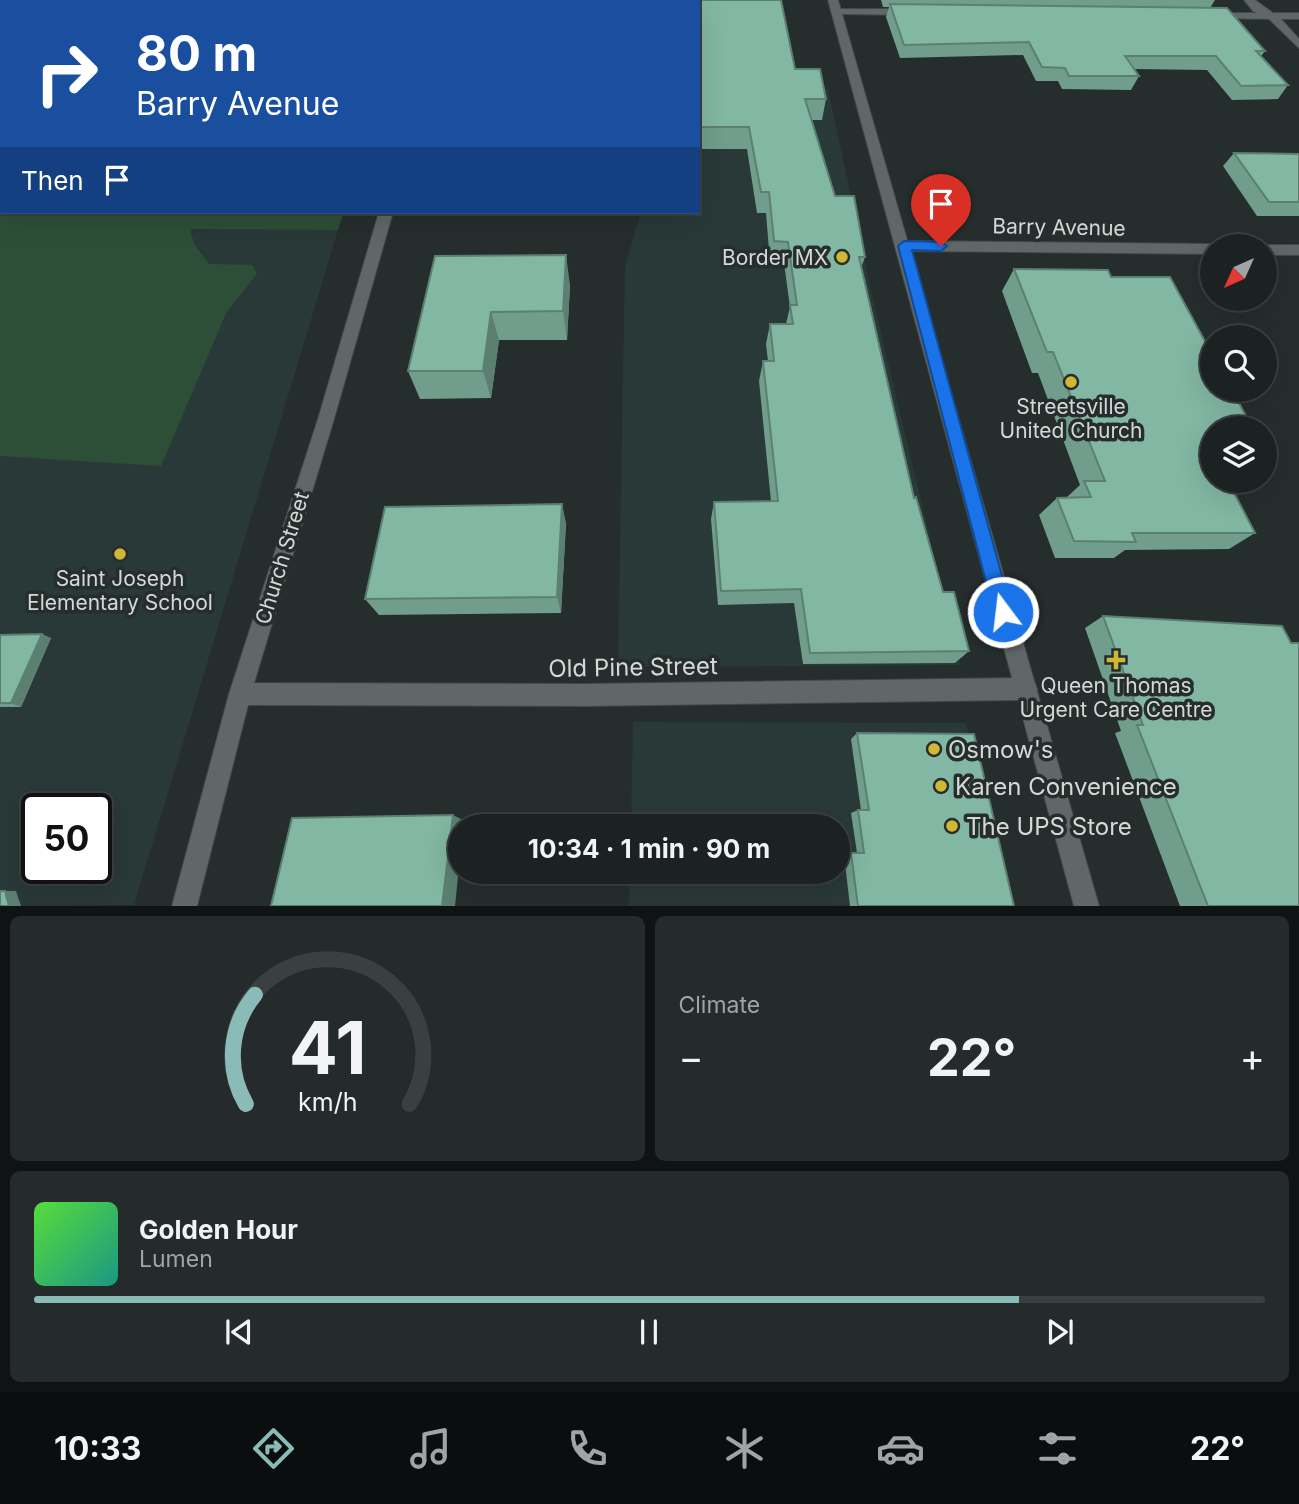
<!DOCTYPE html>
<meta charset="utf-8">
<style>
body{margin:0;font-family:Inter,sans-serif;background:#252a2a;color:#f1f3f6;height:100vh;display:flex;flex-direction:column;font-size:26px;white-space:nowrap}
*{box-sizing:border-box;margin:0}
p{font-size:23px;color:#a0a4a5}
.icon{flex:none;width:38px;height:38px;fill:none;stroke:currentColor;stroke-width:2;stroke-linecap:round;stroke-linejoin:round}
.map{position:relative;height:906px;overflow:hidden}
.drawer{display:flex;flex-direction:column;gap:10px;padding:10px;background:#0f1313;flex:1}
.drawer>*{flex:none}
.banner{position:absolute;left:0px;top:0px;width:700px;height:214px;box-shadow:0 7px 28px #0002,0 0 0 2px #3a3f40;background:#1a4fa0;color:#fff;overflow:hidden}
.needle{width:46px;rotate:225deg}
.tools{position:absolute;left:1200px;top:234px;display:grid;gap:14px}
.tools a{display:grid;place-items:center;width:77px;height:77px;border-radius:50%;background:#1c2222;box-shadow:0 7px 28px #0002,0 0 0 2px #3a3f40;font-size:35px}
.speed{position:absolute;left:21px;top:793px;display:flex;gap:14px;font-size:35px;font-weight:700;text-align:center}
.speed>*{display:grid;place-content:center;width:91px;height:91px;border-radius:50%;background:#1c2222;box-shadow:0 7px 28px #0002,0 0 0 2px #3a3f40;line-height:1}
.speed .limit{border:4px solid #111;border-radius:10px;background:#fff;color:#111}
.pin{position:absolute;display:grid;place-items:center;width:60px;height:60px;color:#fff;margin:-72px -30px;border-radius:50% 50% 50% 0;rotate:-45deg;box-shadow:0 0 7px #0007}
.pin .icon{rotate:45deg}
.me{position:absolute;width:77px;margin:-38px;rotate:345deg;stroke-linejoin:round;filter:drop-shadow(0 0 5px #0008)}
.turn{display:flex;align-items:center;gap:24px;height:147px;padding:0 21px;font-size:32px}
.turn .icon{width:91px;height:91px;stroke-width:2.5}
.turn b{display:block;font-size:49px;line-height:60px}
.then{display:flex;align-items:center;height:66px;padding:0 21px;background:#0003;gap:14px;font-size:26px}
.big{font-size:52px;font-weight:700;line-height:1.1}
.drawer .card{flex:1;display:flex;flex-direction:column;justify-content:center;gap:10px;min-width:0;padding:0 24px;border-radius:10px;background:#252a2a}
.drawer .dial{align-items:center;gap:0}
.dial svg{height:182px;overflow:visible;fill:none;stroke:#3a3f40;stroke-width:7;stroke-linecap:round;text-anchor:middle}
.dial text{fill:#f1f3f6;stroke:none}
.song{display:flex;align-items:center;gap:21px}
.cover{width:84px;height:84px;border-radius:10px;background:linear-gradient(135deg,hsl(110 70% 55%),hsl(170 70% 35%))}
.played{height:7px;border-radius:4px;background:linear-gradient(90deg,#8bbbb9 80%,#3a3f40 80%)}
.keys{display:flex;justify-content:space-around;direction:ltr}
.heat{display:flex;justify-content:space-between;align-items:center;font-size:38px;direction:ltr}
.drawer .tiles{flex:1;display:grid;gap:10px;grid-template-columns:1fr 1fr}
.card:last-child{grid-column:span 2}
.trip{position:absolute;left:448px;top:814px;width:402px;height:70px;border-radius:35px;background:#1c2222;box-shadow:0 7px 28px #0002,0 0 0 2px #3a3f40;font-weight:700;line-height:70px;text-align:center}
.tab-bar{display:flex;height:112px;justify-content:space-around;align-items:center;background:#0b0e0e;color:#a0a4a5}
.tab-bar .icon{width:49px;height:49px}
.tab-bar .selected{color:#8bbbb9}
.tab-bar b{font-size:32px;color:#f1f3f6}
.map>svg:first-child{display:block}
.built{fill:#293937;fill-rule:evenodd}
.green{fill:#2e4f37}
.lines{fill:none;stroke-linecap:round;stroke-linejoin:round}
.service-casing{stroke:#414948;stroke-width:2}
.minor-casing{stroke:#414948;stroke-width:2}
.secondary-casing{stroke:#414948;stroke-width:2}
.service{fill:#5f6867;fill-rule:evenodd}
.minor{fill:#5f6867;fill-rule:evenodd}
.secondary{fill:#5f6867;fill-rule:evenodd}
.wall{fill:#709d8c}
.shaded-wall{fill:#5b8072}
.building{fill:#82b7a3;stroke:#5b8072;stroke-width:2}
.route{fill:#1a73e8;stroke:#114b97;stroke-width:2}
.poi-dot{fill:#d2b735;stroke:#262e2d;stroke-width:2.5}
.labels{text-anchor:middle;dominant-baseline:central;stroke-width:7;stroke-linejoin:round;paint-order:stroke}
.street-label{font-size:21px;fill:#d4d9d8;stroke:#262e2d}
.poi-label{font-size:21px;fill:#d4d9d8;stroke:#262e2d}
.near-street-label{font-size:24px;fill:#d4d9d8;stroke:#262e2d}
.near-poi-label{font-size:24px;fill:#d4d9d8;stroke:#262e2d;text-anchor:start}
</style>
<div class="map">
<svg width="1299" height="906" viewBox="0 0 1299 906">
<rect width="100%" height="100%" fill="#262e2d"/>
<g class="built">
<polygon points="828,89 873,299 960,665 618,667 625,266 641,212 698,212 698,90"/>
<path d="M90,227L338,230L134,905L0,906V300ZM37,808H96V868H37Z"/>
<polygon points="633,722 966,723 1007,905 629,906 630,872 838,872 838,826 631,826"/>
</g>
<polygon class="green" points="0,0 154,0 2,2 2,212 344,212 338,230 190,229 194,244 209,264 252,265 257,274 226,313 161,466 0,456"/>
<g class="lines">
<g class="service-casing">
<g id="service">
<polygon points="398,0 408,0 397,2"/>
<polygon points="1244,0 1255,0 1277,16 1272,19 1253,11"/>
</g>
</g>
<g class="minor-casing">
<g id="minor">
<polygon points="453,0 463,0 452,2"/>
<polygon points="833,9 910,9 915,12 910,15 837,14 832,11"/>
<polygon points="1207,13 1299,13 1299,19 1281,19 1299,39 1299,48 1269,19 1211,18 1207,17"/>
<polygon points="379,212 393,212 334,419 254,683 586,684 1026,678 1034,681 1037,689 1034,697 1026,700 586,706 248,705 197,906 172,906 229,694 318,419"/>
<polygon points="904,241 1213,244 1219,247 1213,247 1213,254 904,251 897,246"/>
<polygon points="1265,245 1299,245 1299,255 1265,255 1265,247 1260,247"/>
</g>
</g>
<g class="secondary-casing">
<polygon id="secondary" points="828,0 838,0 1099,906 1074,906"/>
</g>
<use href="#service" class="service"/>
<use href="#minor" class="minor"/>
<use href="#secondary" class="secondary"/>
</g>
<g class="wall">
<polygon points="781,0 795,69 826,99 822,120 812,120 835,196 865,257 861,268 914,498 943,592 969,651 955,663 803,664 794,603 718,605 711,519 714,502 771,501 759,381 763,361 768,361 766,344 770,324 786,324 790,307 784,263 770,262 766,213 757,213 747,149 698,149 698,2"/>
<polygon points="881,0 1215,0 1210,8 1265,51 1261,56 1288,85 1278,99 1232,100 1207,70 1134,69 1139,76 1131,90 1062,89 1058,81 1036,81 1023,55 900,58 886,17 889,7 883,7"/>
<polygon points="1234,153 1299,154 1299,216 1257,216 1223,166"/>
<polygon points="435,256 570,285 567,340 499,340 491,398 420,399 408,371"/>
<polygon points="1014,269 1111,277 1213,429 1213,481 1255,533 1229,549 1125,550 1114,558 1055,558 1039,515 1057,498 1067,497 1080,485 1038,373 1032,373 1002,291"/>
<polygon points="566,523 561,613 379,615 365,599"/>
<polygon points="1103,616 1291,643 1299,906 1180,906 1115,733 1121,731 1085,628"/>
<polygon points="0,635 51,638 21,707 0,707"/>
<polygon points="857,733 1014,906 850,906 844,855 851,853 857,853 851,813 858,810 861,810 851,739"/>
</g>
<g class="shaded-wall">
<polygon points="566,255 570,285 567,340 563,311"/>
<polygon points="491,312 499,340 491,398 483,371"/>
<polygon points="562,504 566,523 561,613 557,597"/>
<polygon points="42,634 51,638 21,707 11,703"/>
<polygon points="453,815 465,821 464,826 460,826 460,858 455,906 442,906"/>
<polygon points="5,891 16,891 21,906 9,906"/>
</g>
<g class="building">
<polygon points="139,0 332,1 355,0 355,2 139,2"/>
<polygon points="609,0 781,0 795,69 820,69 826,99 805,99 835,196 854,196 865,257 859,257 914,498 916,497 943,592 954,592 969,651 810,653 801,589 721,591 714,502 778,501 763,361 774,361 770,324 793,324 790,305 797,305 788,242 774,241 769,192 761,192 749,127 698,127 698,96 699,96 698,2 609,2"/>
<polygon points="890,4 1227,8 1265,51 1256,51 1288,85 1241,86 1216,56 1125,56 1139,76 1069,76 1065,68 1042,67 1029,42 904,45"/>
<polygon points="1234,153 1299,154 1299,202 1269,202"/>
<polygon points="566,255 563,311 491,312 483,371 408,371 435,256"/>
<polygon points="1014,269 1108,270 1111,277 1170,277 1213,356 1213,390 1232,390 1253,429 1213,429 1213,438 1204,438 1213,454 1213,481 1228,481 1255,533 1132,533 1136,542 1074,541 1057,498 1091,497 1084,481 1105,481 1053,352 1047,352"/>
<polygon points="562,504 557,597 365,599 385,507"/>
<polygon points="1103,616 1282,626 1291,643 1299,643 1299,906 1208,906 1137,725 1143,725"/>
<polygon points="42,634 11,703 0,703 0,635"/>
<polygon points="857,733 974,734 1014,906 858,906 851,853 864,853 858,810 869,810"/>
<polygon points="453,815 442,906 271,906 292,818"/>
<polygon points="0,891 5,891 9,906 0,906"/>
</g>
<polygon class="route" points="904,241 941,242 947,246 941,251 912,250 1012,612 1010,619 1003,621 997,619 994,612 898,246"/>
<g class="poi-dot">
<circle cx="842" cy="257" r="7"/>
<circle cx="1071" cy="382" r="7"/>
<circle cx="120" cy="554" r="7"/>
<path d="M1112.5 649.5h7v7h7v7h-7v7h-7v-7h-7v-7h7z"/>
<circle cx="934" cy="749" r="7"/>
<circle cx="941" cy="786" r="7"/>
<circle cx="952" cy="826" r="7"/>
</g>
<g class="labels">
<g class="street-label">
<text transform="translate(1059 227) rotate(1)">Barry Avenue</text>
<text transform="translate(282 558) rotate(-73)">Church Street</text>
</g>
<g class="poi-label">
<text x="828" y="257" text-anchor="end">Border MX</text>
<text x="1071" y="406">Streetsville<tspan x="1071" dy="24">United Church</tspan></text>
<text x="120" y="578">Saint Joseph<tspan x="120" dy="24">Elementary School</tspan></text>
<text x="1116" y="685">Queen Thomas<tspan x="1116" dy="24">Urgent Care Centre</tspan></text>
</g>
<g class="near-street-label">
<text transform="translate(633 667) rotate(-1)">Old Pine Street</text>
</g>
<g class="near-poi-label">
<text x="948" y="749">Osmow's</text>
<text x="955" y="786">Karen Convenience</text>
<text x="966" y="826">The UPS Store</text>
</g>
</g>
</svg>
<div class="tools">
<a><svg class="needle" viewBox="-14 -14 28 28"><path d="M0-13l5 13h-10z" fill="#e53935"/><path d="M0 13l5-13h-10z" fill="#a0a4a5"/></svg></a>
<a><svg class="icon" aria-label="search" viewBox="0 0 24 24"><circle cx="10" cy="10" r="6"/><path d="M15 15l6 6"/></svg></a>
<a><svg class="icon" aria-label="layers" viewBox="0 0 24 24"><path d="M12 4l9 5-9 5-9-5zM3 14l9 5 9-5"/></svg></a>
</div>
<div class="speed"><div class="limit">50</div></div>
<div class="pin" style="left:941px;top:246px;background:#d93025"><svg class="icon" aria-label="arrive" viewBox="0 0 24 24"><path d="M6 21V4h12l-3 4 3 4H6"/></svg></div>
<svg class="me" style="left:1003px;top:612px" viewBox="-20 -20 40 40"><circle r="17" fill="#1a73e8" stroke="#fff" stroke-width="3"/><path d="M0-11L8 9 0 5-8 9z" fill="#fff"/></svg>
<div class="trip">10:34 · 1 min · 90 m</div>
<div class="banner">
<div class="turn"><svg class="icon" aria-label="right" viewBox="0 0 24 24"><path d="M7 20v-9h11M14 6l5 5-5 5"/></svg><div><b>80 m</b>Barry Avenue</div></div>
<div class="then">Then<svg class="icon" aria-label="arrive" viewBox="0 0 24 24"><path d="M6 21V4h12l-3 4 3 4H6"/></svg></div>
</div>
</div>
<section class="drawer">
<div class="tiles">
<div class="card dial"><svg viewBox="0 0 100 80">
<path d="M14 69A42 42 0 1 1 86 69"/>
<path d="M14 69A42 42 0 0 1 18 21" stroke="#8bbbb9"/>
<text x="50" y="56" font-size="32" font-weight="700">41</text>
<text x="50" y="72" font-size="11">km/h</text>
</svg></div>
<div class="card"><p>Climate</p>
<div class="heat"><a>−</a><b class="big">22°</b><a>+</a></div>
</div>
<div class="card">
<div class="song"><i class="cover"></i><div><b>Golden Hour</b><p>Lumen</p></div></div>
<div class="played"></div>
<div class="keys"><svg class="icon" aria-label="previous" viewBox="0 0 24 24"><path d="M18 5L8 12l10 7zM5 5v14"/></svg><svg class="icon" aria-label="pause" viewBox="0 0 24 24"><path d="M8 5v14M16 5v14"/></svg><svg class="icon" aria-label="next" viewBox="0 0 24 24"><path d="M6 5l10 7-10 7zM19 5v14"/></svg></div>
</div>
</div>
</section>
<nav class="tab-bar">
<b>10:33</b>
<svg class="icon selected" aria-label="directions" viewBox="0 0 24 24"><path d="M12 3l9 9-9 9-9-9zM9 14v-3h6M13 9l2 2-2 2"/></svg>
<svg class="icon" aria-label="music" viewBox="0 0 24 24"><path d="M9 18V5l10-2v13"/><circle cx="6" cy="18" r="3"/><circle cx="16" cy="16" r="3"/></svg>
<svg class="icon" aria-label="phone" viewBox="0 0 24 24"><path d="M5 4h4l2 5-3 2q2 4 5 5l2-3 5 2v4C11 20 4 13 5 4z"/></svg>
<svg class="icon" aria-label="climate" viewBox="0 0 24 24"><path d="M12 3v18M4 7l16 10M4 17L20 7"/></svg>
<svg class="icon" aria-label="car" viewBox="0 0 24 24"><path d="M5 17H2v-5l4-1 3-4h7l3 4 3 1v5h-3M9 17h6M6 11h13"/><circle cx="7" cy="17" r="2"/><circle cx="17" cy="17" r="2"/></svg>
<svg class="icon" aria-label="filters" viewBox="0 0 24 24"><path d="M4 7h16M4 17h16"/><circle cx="9" cy="7" r="2"/><circle cx="15" cy="17" r="2"/></svg>
<b>22°</b>
</nav>
